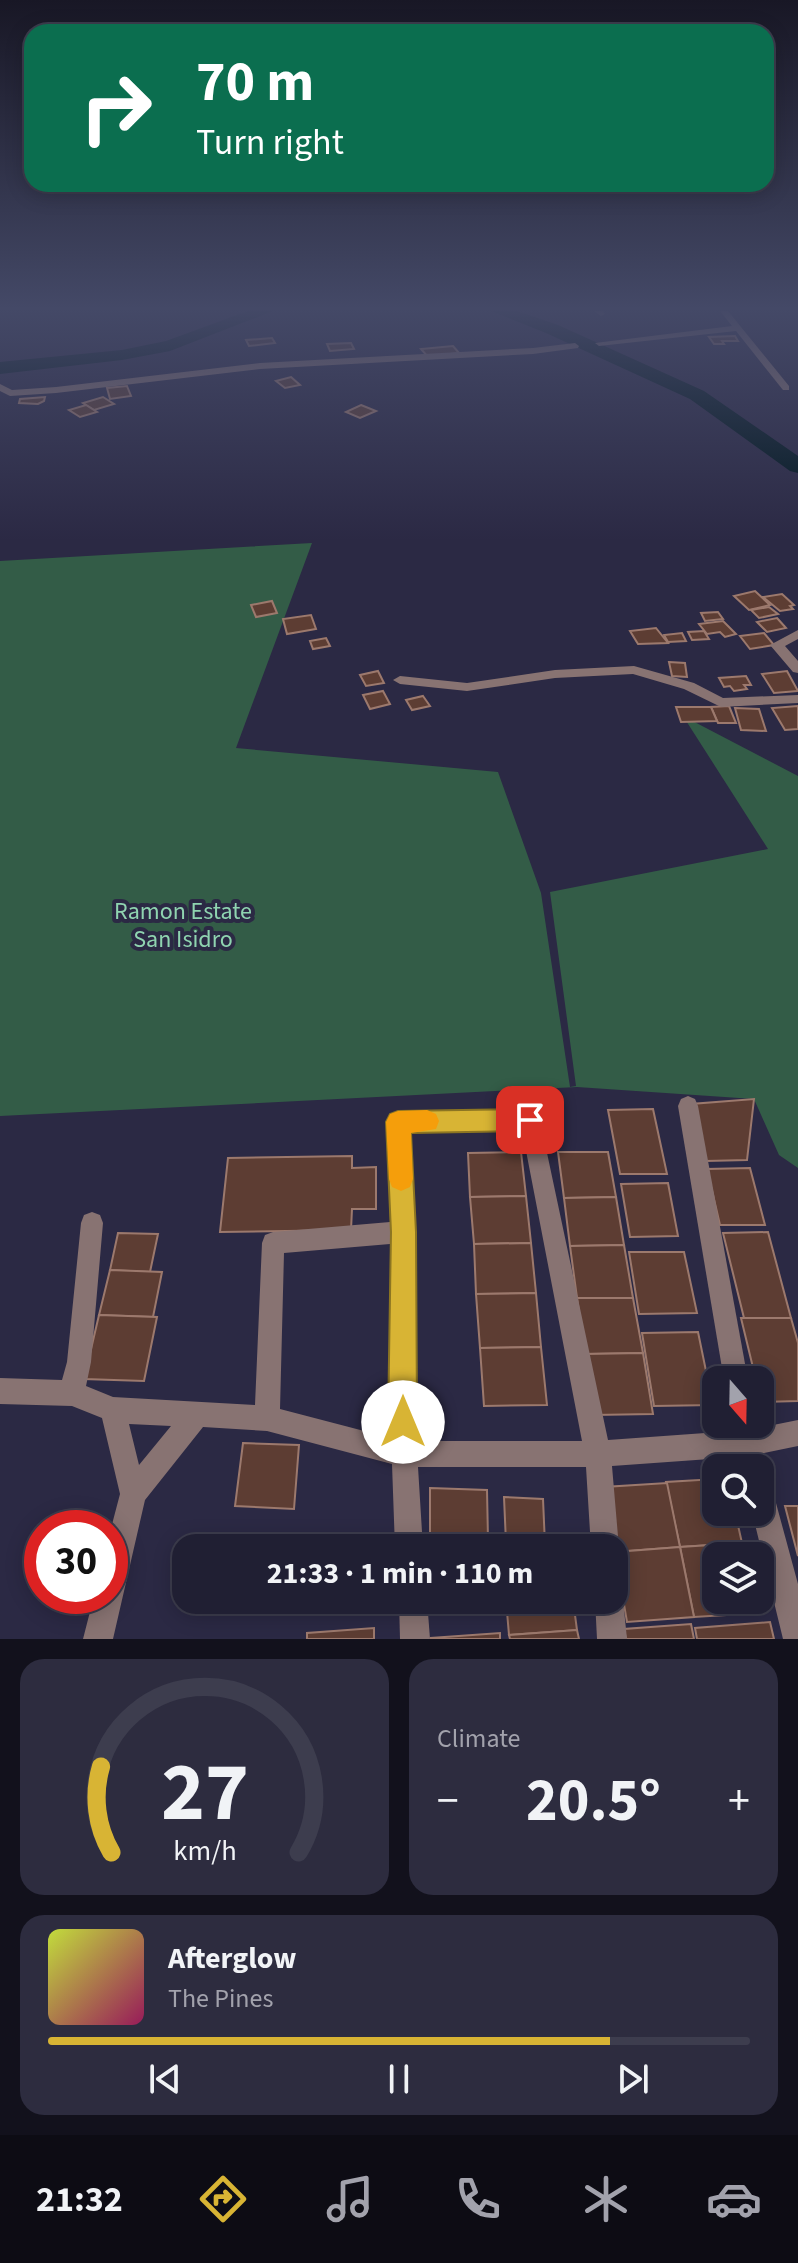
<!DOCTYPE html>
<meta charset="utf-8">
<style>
body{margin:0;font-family:"Source Sans 3",sans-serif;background:#2d2c3f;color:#f1f3f6;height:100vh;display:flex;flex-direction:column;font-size:30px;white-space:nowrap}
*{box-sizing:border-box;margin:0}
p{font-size:26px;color:#a2a2ac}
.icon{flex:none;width:44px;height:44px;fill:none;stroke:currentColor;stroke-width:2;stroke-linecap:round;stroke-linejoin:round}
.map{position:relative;height:1639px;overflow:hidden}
.details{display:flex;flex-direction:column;gap:20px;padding:20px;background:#12111c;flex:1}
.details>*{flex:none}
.guide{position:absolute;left:24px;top:24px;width:750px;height:168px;border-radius:24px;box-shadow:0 4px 20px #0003,0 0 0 2px #3d3d4e;background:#0b6e4f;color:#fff;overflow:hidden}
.needle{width:52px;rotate:160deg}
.controls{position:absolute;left:702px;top:1366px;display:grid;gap:16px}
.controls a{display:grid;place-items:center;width:72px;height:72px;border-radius:16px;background:#201f33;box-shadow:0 4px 20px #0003,0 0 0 2px #3d3d4e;font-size:40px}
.speed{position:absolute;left:24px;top:1510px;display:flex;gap:16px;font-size:40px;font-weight:700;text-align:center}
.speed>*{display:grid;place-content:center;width:104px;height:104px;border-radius:50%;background:#201f33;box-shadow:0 4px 20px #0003,0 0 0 2px #3d3d4e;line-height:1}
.speed .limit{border:12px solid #d22;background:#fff;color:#111}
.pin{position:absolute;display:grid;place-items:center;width:68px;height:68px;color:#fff;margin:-34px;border-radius:16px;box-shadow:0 4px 12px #0006}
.me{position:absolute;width:88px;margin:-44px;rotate:0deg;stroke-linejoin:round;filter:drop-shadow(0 0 6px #0008)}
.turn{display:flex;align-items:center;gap:28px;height:168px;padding:0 40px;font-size:36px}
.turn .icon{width:104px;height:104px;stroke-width:2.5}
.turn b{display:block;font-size:56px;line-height:68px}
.big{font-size:60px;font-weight:700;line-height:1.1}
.details .widget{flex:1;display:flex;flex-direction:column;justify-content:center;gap:12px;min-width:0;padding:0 28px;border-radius:24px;background:#2d2c3f}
.details .dial{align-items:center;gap:0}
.dial svg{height:208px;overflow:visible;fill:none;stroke:#3d3d4e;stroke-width:7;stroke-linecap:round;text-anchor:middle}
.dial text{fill:#f1f3f6;stroke:none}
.song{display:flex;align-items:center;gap:24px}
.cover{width:96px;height:96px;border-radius:12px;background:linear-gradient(135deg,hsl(70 70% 55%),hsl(330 70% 35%))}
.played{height:8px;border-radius:4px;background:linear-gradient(90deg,#d8b434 80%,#3d3d4e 80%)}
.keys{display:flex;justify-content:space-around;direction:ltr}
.heat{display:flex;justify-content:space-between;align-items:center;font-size:44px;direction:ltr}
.details .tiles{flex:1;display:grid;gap:20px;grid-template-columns:1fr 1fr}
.widget:last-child{grid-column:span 2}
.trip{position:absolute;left:172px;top:1534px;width:456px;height:80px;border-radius:24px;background:#201f33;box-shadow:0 4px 20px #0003,0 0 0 2px #3d3d4e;font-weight:700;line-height:80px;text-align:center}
.dock{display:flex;height:128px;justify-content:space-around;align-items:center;background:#0d0c14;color:#a2a2ac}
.dock .icon{width:56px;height:56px}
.dock .selected{color:#d8b434}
.dock b{font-size:36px;color:#f1f3f6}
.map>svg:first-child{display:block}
.forest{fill:#335c47}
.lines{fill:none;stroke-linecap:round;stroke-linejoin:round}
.river{fill:#01171f;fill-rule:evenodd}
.building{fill:#5d3d33;stroke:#9c796d;stroke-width:2}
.minor{fill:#887372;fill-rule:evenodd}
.route{fill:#d8b434;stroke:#8c7522;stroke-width:2}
.slow{fill:#f59e0b}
.labels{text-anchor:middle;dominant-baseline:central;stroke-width:8;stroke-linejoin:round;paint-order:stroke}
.park-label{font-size:24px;fill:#8fd4b0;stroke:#2b2944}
</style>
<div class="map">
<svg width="798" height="1639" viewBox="0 0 798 1639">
<rect width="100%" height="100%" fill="#2b2944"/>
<polygon class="forest" points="312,543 236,748 498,772 541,893 570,1087 576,1086 550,892 768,849 683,716 798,776 798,1168 779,1155 754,1099 577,1087 0,1116 0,561"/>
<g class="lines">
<g class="river">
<polygon points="248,311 273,311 170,351 122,360 0,374 0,362 122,350 166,341"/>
<polygon points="491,311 517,311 558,325 704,391 798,456 798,473 790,471 690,399 546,333"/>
</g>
</g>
<g class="building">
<polygon points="735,336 738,341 722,341 724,344 714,344 709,337"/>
<polygon points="272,338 275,343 249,346 246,340"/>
<polygon points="351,343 354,349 330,351 327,344"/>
<polygon points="453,346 459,353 428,357 421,349"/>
<polygon points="291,377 300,385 285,388 276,381"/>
<polygon points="127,386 131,396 110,399 107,388"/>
<polygon points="45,397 44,401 38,404 19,403 20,399"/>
<polygon points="103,397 114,404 94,410 83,403"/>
<polygon points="86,405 97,412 80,417 69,410"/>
<polygon points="361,405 376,411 360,418 346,412"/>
<polygon points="755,591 770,605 749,610 734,596"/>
<polygon points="782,594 794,605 790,606 793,609 780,611 763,597"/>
<polygon points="272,601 277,613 256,617 251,605"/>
<polygon points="769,607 778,614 759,618 751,610"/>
<polygon points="718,612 723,619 705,621 701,613"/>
<polygon points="311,615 316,629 287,634 283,619"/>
<polygon points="777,618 786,628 767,632 757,622"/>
<polygon points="723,621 736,634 725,637 720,632 707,634 699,624"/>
<polygon points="656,628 668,643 638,644 630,631"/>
<polygon points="704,631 709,639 692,640 688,632"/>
<polygon points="682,633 686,641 668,642 664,635"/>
<polygon points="764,633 774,645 750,649 740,636"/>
<polygon points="326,638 330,646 313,649 310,641"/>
<polygon points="669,662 685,663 687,677 672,676"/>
<polygon points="378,671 384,683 366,686 360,675"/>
<polygon points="787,671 798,691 774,693 762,674"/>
<polygon points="746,676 751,685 744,685 747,689 734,691 730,686 724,687 719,678"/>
<polygon points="383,691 390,704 370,709 363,695"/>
<polygon points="423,696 430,706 412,710 406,700"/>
<polygon points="729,706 736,723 718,723 711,707"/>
<polygon points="798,706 798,729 785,730 772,708"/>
<polygon points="676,707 711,707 717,721 681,722"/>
<polygon points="735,708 759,709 766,731 741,730"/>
<polygon points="754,1099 747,1160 706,1161 691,1104"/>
<polygon points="653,1109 667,1174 620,1174 608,1110"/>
<polygon points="521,1152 526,1196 470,1197 468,1153"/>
<polygon points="558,1152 608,1152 616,1197 564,1198"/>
<polygon points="352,1156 352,1168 376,1167 376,1209 352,1209 351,1230 220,1232 228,1158"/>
<polygon points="750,1168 765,1225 720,1225 707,1169"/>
<polygon points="668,1183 678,1236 630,1237 621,1184"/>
<polygon points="526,1196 531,1243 474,1244 470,1197"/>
<polygon points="616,1197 624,1245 570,1246 564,1198"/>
<polygon points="768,1232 791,1318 744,1318 723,1233"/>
<polygon points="118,1233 158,1234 150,1272 110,1270"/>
<polygon points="531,1243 536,1293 476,1294 474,1244"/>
<polygon points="624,1245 633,1298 577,1298 570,1246"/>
<polygon points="629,1252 684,1252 697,1313 639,1314"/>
<polygon points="110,1270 162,1272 153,1317 99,1315"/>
<polygon points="536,1293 541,1347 480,1348 476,1294"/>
<polygon points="577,1298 633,1298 643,1353 585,1354"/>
<polygon points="99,1315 157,1317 144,1381 84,1379"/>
<polygon points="741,1318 791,1318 798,1343 798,1401 761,1402 760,1380 756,1380"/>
<polygon points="698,1332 713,1405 654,1406 642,1333"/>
<polygon points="541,1347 547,1405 484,1406 480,1348"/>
<polygon points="643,1353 653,1414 593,1415 585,1354"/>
<polygon points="243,1443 299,1445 294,1509 235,1506"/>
<polygon points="716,1479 716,1512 735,1512 742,1543 680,1547 666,1482"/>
<polygon points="667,1483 680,1547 615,1552 604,1487"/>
<polygon points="430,1488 487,1490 488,1540 430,1538"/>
<polygon points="504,1497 543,1499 545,1545 506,1543"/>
<polygon points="785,1506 798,1506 798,1556"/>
<polygon points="234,1539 280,1541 280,1548 233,1548"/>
<polygon points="742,1543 746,1556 716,1556 716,1600 756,1600 759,1613 694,1617 680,1547"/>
<polygon points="680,1547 694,1617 627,1622 615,1552"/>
<polygon points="506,1600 573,1600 577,1630 509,1635"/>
<polygon points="770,1622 774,1639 697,1639 695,1628"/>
<polygon points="691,1624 694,1639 626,1639 624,1629"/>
<polygon points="374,1628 374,1639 307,1639 307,1633"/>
<polygon points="577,1630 579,1639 510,1639 509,1635"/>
<polygon points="500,1633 500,1639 431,1639 431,1638"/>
</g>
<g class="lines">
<g class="minor">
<polygon points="594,311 603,311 605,314 601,316"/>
<polygon points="720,311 728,311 789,386 789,390 783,390 736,331 599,346 595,343 732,326"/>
<polygon points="575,343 579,346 578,348 533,354 260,369 56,393 10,396 0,391 0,384 12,390 56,387 260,363 533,348"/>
<polygon points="798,630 798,639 785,646 798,661 798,673 793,672 770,645"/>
<polygon points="634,666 694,683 723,698 798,695 798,703 721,707 684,689 633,674 555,678 467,691 400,684 393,680 400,676 467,683 555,670"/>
<polygon points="688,1096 695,1099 698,1106 748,1380 724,1380 678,1106 681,1099"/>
<path d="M530,1110L537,1113L540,1120L608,1440L733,1431L731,1424H757L758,1428L798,1420V1446L764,1453L767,1468L760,1479L769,1483L773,1492L798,1584V1639H783L752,1512H760V1468H741L738,1457L612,1466L619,1548L614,1558V1548H591L586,1467H418L423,1548H395L392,1464L267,1431L203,1427L145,1500L113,1639H83L94,1596H110V1532L120,1494L102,1418L72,1406L0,1404V1378L62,1380L67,1362L81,1223L84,1215L92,1212L100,1215L103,1223L91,1362L86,1386L113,1397L255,1405L262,1243L265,1235L273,1232L390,1222L388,1122L391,1115L398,1112ZM522,1130L582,1441H417L413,1238L415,1232L412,1225L409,1132ZM390,1244L391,1438L280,1409L284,1253ZM129,1424L171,1426L139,1465Z"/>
<polygon points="614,1588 619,1590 623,1600 627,1639 597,1639 595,1600 614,1600"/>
<polygon points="399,1600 427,1600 430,1639 400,1639"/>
</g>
</g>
<linearGradient id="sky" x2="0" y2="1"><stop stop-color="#181725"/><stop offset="0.57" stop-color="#444967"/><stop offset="1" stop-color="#444967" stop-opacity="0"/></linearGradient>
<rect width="798" height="541" fill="url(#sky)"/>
<polygon class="route" points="530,1109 538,1113 541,1120 538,1128 530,1131 411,1133 416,1232 417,1422 413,1433 403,1437 392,1433 388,1422 391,1232 386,1122 390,1114 398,1111"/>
<polygon class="slow" points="427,1110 436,1114 439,1121 436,1129 411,1133 413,1179 410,1187 401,1191 392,1187 389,1179 386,1122 390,1114 398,1111"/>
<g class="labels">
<g class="park-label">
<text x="183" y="911">Ramon Estate<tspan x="183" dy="28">San Isidro</tspan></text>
</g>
</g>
</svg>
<div class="controls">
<a><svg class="needle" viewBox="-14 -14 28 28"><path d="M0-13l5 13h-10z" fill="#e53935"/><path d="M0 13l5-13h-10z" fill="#a2a2ac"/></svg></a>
<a><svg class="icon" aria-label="search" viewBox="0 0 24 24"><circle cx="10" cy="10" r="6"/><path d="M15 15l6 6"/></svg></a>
<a><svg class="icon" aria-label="layers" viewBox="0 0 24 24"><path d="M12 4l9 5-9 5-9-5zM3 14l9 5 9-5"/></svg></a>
</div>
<div class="speed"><div class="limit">30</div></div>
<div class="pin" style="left:530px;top:1120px;background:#d93025"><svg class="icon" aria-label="arrive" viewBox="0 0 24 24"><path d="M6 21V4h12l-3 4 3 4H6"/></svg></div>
<svg class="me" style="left:403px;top:1422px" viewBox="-20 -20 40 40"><circle r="19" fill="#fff"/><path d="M0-13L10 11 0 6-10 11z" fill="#d8b434"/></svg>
<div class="trip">21:33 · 1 min · 110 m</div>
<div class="guide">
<div class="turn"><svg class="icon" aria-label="right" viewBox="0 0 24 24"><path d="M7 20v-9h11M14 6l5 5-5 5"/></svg><div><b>70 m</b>Turn right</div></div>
</div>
</div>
<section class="details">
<div class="tiles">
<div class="widget dial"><svg viewBox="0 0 100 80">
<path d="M14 69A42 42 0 1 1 86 69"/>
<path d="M14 69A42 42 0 0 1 10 36" stroke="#d8b434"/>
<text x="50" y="56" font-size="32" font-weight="700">27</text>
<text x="50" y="72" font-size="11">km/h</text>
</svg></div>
<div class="widget"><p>Climate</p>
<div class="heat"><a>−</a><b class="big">20.5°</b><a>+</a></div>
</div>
<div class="widget">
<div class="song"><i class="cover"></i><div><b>Afterglow</b><p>The Pines</p></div></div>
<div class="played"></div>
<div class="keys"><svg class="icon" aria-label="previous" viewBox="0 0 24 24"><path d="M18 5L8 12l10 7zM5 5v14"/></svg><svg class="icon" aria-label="pause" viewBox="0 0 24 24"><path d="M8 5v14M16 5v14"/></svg><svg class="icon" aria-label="next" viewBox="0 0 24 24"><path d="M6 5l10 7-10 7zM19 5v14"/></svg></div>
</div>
</div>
</section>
<nav class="dock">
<b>21:32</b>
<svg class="icon selected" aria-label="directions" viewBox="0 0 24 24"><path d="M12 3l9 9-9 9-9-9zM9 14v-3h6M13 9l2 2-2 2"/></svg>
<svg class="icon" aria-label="music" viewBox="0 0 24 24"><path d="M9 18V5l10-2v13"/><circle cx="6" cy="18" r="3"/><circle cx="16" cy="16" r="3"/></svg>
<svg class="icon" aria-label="phone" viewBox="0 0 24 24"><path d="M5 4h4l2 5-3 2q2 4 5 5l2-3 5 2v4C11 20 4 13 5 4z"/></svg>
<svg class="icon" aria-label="climate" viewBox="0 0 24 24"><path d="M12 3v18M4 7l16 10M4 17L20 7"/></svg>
<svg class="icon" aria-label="car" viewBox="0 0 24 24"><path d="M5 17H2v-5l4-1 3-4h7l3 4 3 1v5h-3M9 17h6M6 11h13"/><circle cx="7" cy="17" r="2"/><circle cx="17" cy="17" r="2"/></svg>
</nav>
